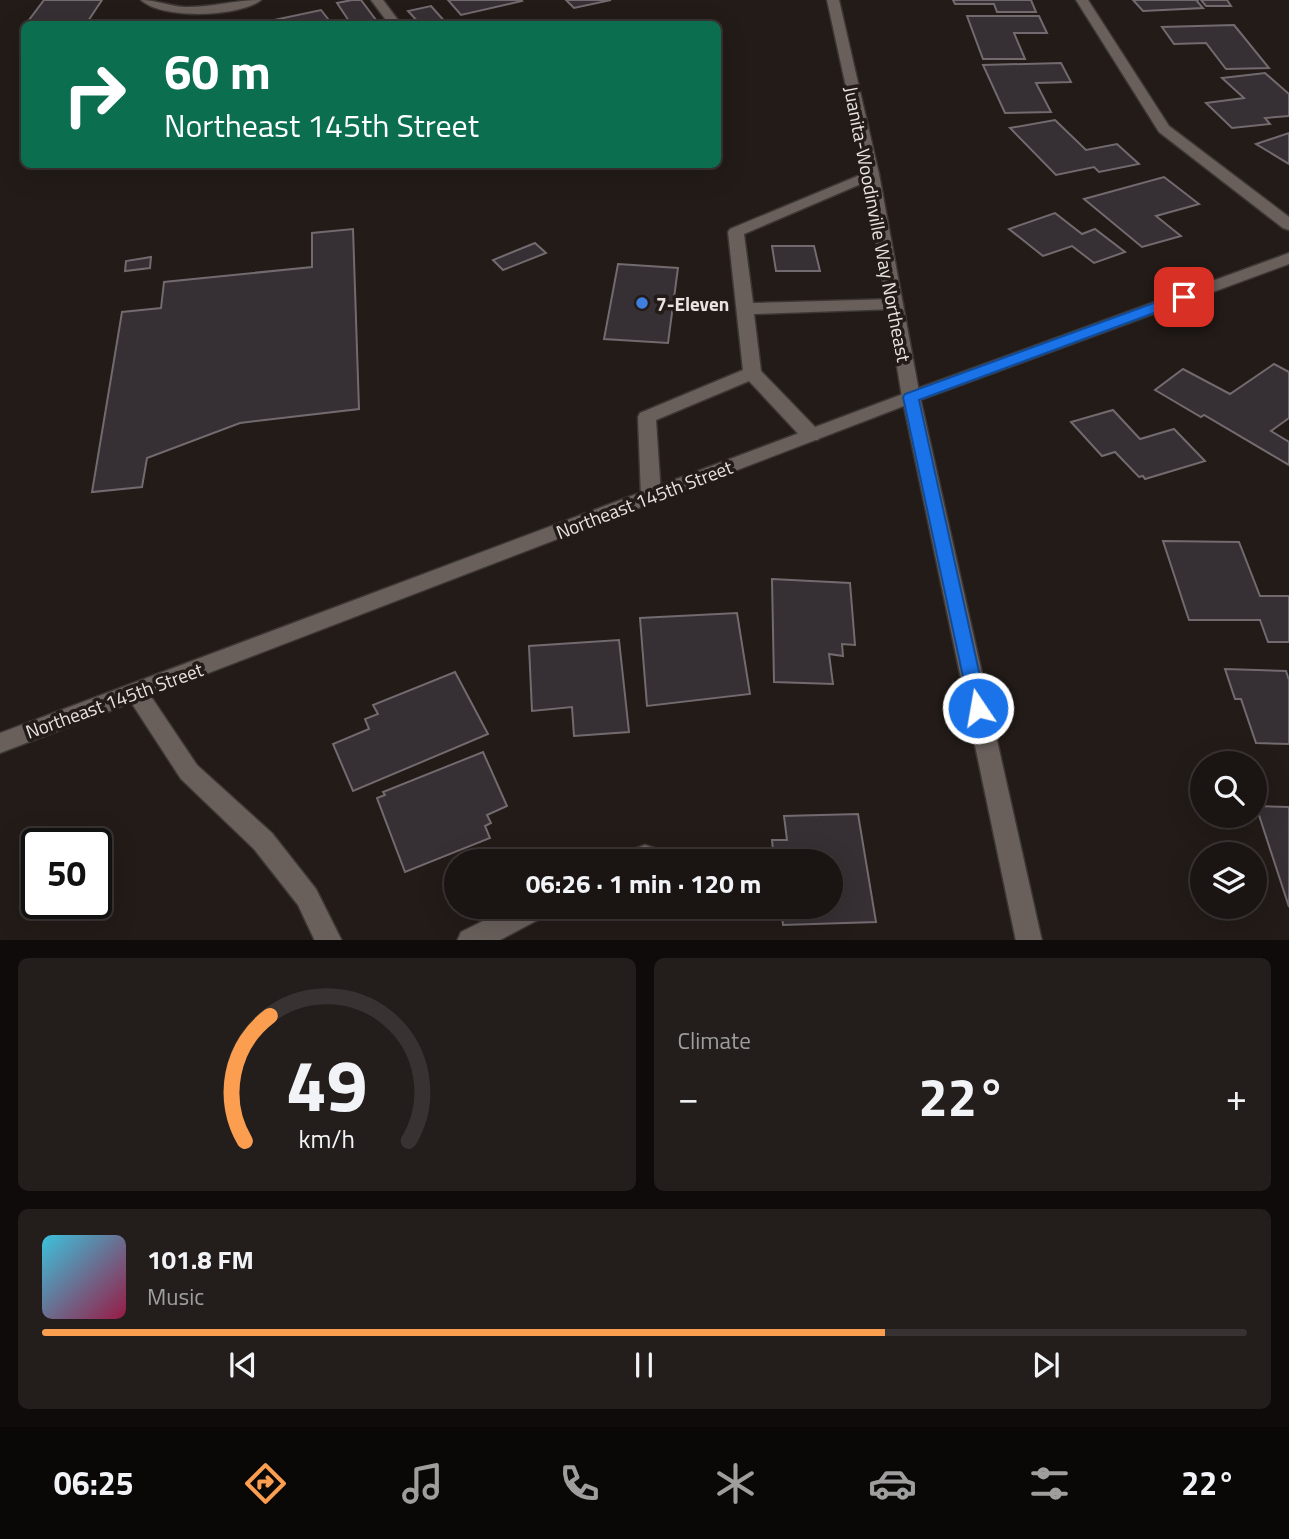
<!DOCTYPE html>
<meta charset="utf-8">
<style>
body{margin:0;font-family:"Titillium Web",sans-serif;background:#231d1b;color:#f1f3f6;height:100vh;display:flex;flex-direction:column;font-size:26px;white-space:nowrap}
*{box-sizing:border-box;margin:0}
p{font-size:23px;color:#9f9e9f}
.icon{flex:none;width:38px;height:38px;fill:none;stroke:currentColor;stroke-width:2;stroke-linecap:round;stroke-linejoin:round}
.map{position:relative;height:940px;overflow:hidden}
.sheet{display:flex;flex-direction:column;gap:18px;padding:18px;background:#0e0b0a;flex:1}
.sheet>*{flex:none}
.banner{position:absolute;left:21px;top:21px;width:700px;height:147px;border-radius:10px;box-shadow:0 7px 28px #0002,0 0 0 2px #383332;background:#0b6e4f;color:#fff;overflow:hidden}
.fabs{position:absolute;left:1190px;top:751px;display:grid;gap:14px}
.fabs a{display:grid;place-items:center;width:77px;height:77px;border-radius:50%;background:#1a1412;box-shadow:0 7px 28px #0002,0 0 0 2px #383332;font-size:35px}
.speed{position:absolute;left:21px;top:828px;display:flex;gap:14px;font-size:35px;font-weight:700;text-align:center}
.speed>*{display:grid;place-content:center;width:91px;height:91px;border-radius:50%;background:#1a1412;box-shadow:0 7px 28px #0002,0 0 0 2px #383332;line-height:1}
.speed .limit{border:4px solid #111;border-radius:10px;background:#fff;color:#111}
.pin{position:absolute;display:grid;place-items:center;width:60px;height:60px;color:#fff;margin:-30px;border-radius:14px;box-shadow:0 4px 10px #0006}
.me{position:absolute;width:77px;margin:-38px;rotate:348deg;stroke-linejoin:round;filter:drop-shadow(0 0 5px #0008)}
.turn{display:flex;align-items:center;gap:24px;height:147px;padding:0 28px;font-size:32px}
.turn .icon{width:91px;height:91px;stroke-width:2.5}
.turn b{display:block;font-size:49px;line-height:60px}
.big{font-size:52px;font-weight:700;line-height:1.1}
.sheet .widget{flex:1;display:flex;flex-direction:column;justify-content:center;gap:10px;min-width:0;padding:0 24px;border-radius:10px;background:#231d1b}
.sheet .dial{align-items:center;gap:0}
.dial svg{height:182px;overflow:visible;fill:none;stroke:#383332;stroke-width:7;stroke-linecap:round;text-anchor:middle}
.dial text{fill:#f1f3f6;stroke:none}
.song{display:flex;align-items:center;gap:21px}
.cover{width:84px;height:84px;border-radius:10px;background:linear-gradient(135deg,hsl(190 70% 55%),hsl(340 70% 35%))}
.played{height:7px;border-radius:4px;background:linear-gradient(90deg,#fb9e50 70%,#383332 70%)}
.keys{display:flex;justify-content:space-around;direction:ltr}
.heat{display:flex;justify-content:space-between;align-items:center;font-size:38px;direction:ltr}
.sheet .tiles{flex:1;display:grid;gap:18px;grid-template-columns:1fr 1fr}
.widget:last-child{grid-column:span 2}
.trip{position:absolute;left:444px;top:849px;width:399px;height:70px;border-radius:35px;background:#1a1412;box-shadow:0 7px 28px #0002,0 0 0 2px #383332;font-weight:700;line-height:70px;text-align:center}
.tabs{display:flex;height:112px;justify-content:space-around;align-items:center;background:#0a0807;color:#9f9e9f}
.tabs .icon{width:49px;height:49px}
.tabs .selected{color:#fb9e50}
.tabs b{font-size:32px;color:#f1f3f6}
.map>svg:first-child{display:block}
.building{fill:#362f33;stroke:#726a6e;stroke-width:2}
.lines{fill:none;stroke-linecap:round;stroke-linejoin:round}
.service-casing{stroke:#3c3735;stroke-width:3}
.minor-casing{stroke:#3c3735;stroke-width:3}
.tertiary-casing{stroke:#3c3735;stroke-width:3}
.secondary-casing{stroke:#3c3735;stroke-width:3}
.service{fill:#69605c;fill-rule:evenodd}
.minor{fill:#69605c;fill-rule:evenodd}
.tertiary{fill:#69605c;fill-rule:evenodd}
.secondary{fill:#69605c;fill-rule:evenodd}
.route{fill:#1a73e8;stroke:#114b97;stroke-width:2}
.shop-dot{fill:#3f7fe0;stroke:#221b18;stroke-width:2.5}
.labels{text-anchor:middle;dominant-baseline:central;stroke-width:7;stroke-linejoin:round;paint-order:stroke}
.street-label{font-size:19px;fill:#e8e3e1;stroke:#221b18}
.poi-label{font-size:19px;font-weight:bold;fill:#e8e3e1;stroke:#221b18;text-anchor:start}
</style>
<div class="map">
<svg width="1289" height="941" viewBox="0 0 1289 941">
<rect width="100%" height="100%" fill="#221b18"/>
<g class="building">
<polygon points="44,0 102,0 86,24 26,24"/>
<polygon points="352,0 361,0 379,24 351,24 337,3"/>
<polygon points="448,0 521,0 522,1 461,15"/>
<polygon points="566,0 611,0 574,8"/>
<polygon points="953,0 1031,0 1036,12 997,12 994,4 955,4"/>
<polygon points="1133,0 1199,0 1196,0 1203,8 1143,11"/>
<polygon points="1201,0 1227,0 1231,6 1206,6"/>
<polygon points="431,6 447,24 420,24 408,11"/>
<polygon points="321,10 332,24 260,23"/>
<polygon points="967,16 1039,16 1047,33 1014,33 1025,59 983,59"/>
<polygon points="1234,25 1269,68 1226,69 1206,43 1174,44 1162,27"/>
<polygon points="1061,63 1071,82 1036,83 1051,112 1005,113 983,65"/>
<polygon points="1265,73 1289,94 1289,116 1265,118 1270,124 1232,128 1206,103 1244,98 1222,78"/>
<polygon points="1055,120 1086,150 1117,144 1139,164 1099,172 1094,167 1056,175 1010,128"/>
<polygon points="1289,133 1289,164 1256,144"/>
<polygon points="1164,177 1199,204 1156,216 1181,236 1142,247 1084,199"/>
<polygon points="1055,213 1082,234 1095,229 1125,252 1094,263 1072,246 1043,256 1009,229"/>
<polygon points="353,229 359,409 240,423 147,458 142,487 92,492 122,312 161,308 164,282 312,267 312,233"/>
<polygon points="535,243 546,253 503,270 493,260"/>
<polygon points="772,246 814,246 820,271 776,271"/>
<polygon points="151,257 150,268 125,271 126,261"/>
<polygon points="618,264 678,268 668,343 604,339"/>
<polygon points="1274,364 1289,372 1289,418 1271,431 1289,442 1289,465 1204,415 1201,417 1155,390 1183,369 1230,394"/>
<polygon points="1113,410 1140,439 1174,429 1205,461 1145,479 1143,476 1139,477 1115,452 1102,456 1071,422"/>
<polygon points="1163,541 1239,542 1260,596 1289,596 1289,642 1268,642 1260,620 1189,620"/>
<polygon points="772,579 850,583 855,645 842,644 843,656 829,654 833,684 774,682"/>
<polygon points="737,613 750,694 647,706 640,618"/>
<polygon points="619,640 629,732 574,736 572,707 532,711 529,646"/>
<polygon points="1225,669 1286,671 1289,680 1289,744 1256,743 1241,699 1235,699"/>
<polygon points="455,672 488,734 353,791 333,744 369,729 365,719 378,714 373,705"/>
<polygon points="483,752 507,806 487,815 491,823 485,826 490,838 405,872 377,798 385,795 383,792"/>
<polygon points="1256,806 1289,807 1289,907"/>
<polygon points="858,814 876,922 783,925 781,906 831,906 831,861 774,861 772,840 787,840 784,816"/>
</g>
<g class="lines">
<g class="service-casing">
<g id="service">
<polygon points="371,0 383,0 401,24 389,24"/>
<polygon points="872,170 877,171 879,174 877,177 744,234 753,303 895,299 903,304 895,309 754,314 761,371 818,430 820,435 818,440 804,440 749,381 656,420 661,496 658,501 644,501 641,496 638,417 640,413 743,370 728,232 730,229"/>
</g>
</g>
<g class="minor-casing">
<g id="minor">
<path d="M141,0C156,0 169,6 184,7C210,8 235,0 261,0C240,17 162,20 141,0Z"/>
<polygon points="1076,0 1088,0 1169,126 1289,217 1289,230 1283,228 1159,132"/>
<polygon points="1289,253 1289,264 917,401 905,401 902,397 905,393"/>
<polygon points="136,684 144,686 197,765 272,833 316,889 342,941 315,941 298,905 254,849 181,779 125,693 128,686"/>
<polygon points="645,845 654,848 657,856 655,861 621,861 624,853"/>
<polygon points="513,906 553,906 549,914 498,941 457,941 461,932"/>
</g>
</g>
<g class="tertiary-casing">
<polygon id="tertiary" points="911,391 917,393 920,397 917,401 0,753 0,733"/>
</g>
<g class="secondary-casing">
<polygon id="secondary" points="827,0 839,0 879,174 920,397 1042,941 1016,941 902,397 865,174"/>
</g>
<use href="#service" class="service"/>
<use href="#minor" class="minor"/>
<use href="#tertiary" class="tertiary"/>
<use href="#secondary" class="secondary"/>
</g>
<polygon class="route" points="1184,292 1189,294 1189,300 919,400 987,708 985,714 978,716 971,714 903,397 905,394"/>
<circle class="shop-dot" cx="642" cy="303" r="7"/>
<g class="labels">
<g class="street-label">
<text transform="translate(878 224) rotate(79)">Juanita-Woodinville Way Northeast</text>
<text transform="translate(644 499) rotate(-21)">Northeast 145th Street</text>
<text transform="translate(114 700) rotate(-20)">Northeast 145th Street</text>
</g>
<g class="poi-label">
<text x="656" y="303">7-Eleven</text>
</g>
</g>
</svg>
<div class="fabs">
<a><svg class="icon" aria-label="search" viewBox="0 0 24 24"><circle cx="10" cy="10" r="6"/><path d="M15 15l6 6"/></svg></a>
<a><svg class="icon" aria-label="layers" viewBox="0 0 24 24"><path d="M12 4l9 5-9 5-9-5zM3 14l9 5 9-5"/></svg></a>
</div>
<div class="speed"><div class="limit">50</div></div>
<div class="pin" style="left:1184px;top:297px;background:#d93025"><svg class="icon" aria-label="arrive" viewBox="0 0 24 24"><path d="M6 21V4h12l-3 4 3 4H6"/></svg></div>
<svg class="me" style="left:978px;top:708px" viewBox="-20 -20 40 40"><circle r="17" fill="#1a73e8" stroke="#fff" stroke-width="3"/><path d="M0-11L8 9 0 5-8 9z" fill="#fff"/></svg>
<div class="trip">06:26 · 1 min · 120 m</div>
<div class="banner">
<div class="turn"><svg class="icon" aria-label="right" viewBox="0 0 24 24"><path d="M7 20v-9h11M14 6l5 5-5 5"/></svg><div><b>60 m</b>Northeast 145th Street</div></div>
</div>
</div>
<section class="sheet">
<div class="tiles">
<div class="widget dial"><svg viewBox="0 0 100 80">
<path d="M14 69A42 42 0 1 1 86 69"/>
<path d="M14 69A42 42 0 0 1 25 14" stroke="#fb9e50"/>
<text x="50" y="56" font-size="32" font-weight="700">49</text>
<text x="50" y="72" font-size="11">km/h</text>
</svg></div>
<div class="widget"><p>Climate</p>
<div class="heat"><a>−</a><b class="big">22°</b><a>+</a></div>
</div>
<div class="widget">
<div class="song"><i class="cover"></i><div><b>101.8 FM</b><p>Music</p></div></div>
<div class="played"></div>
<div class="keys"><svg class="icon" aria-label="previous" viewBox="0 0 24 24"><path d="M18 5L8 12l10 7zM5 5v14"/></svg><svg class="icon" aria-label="pause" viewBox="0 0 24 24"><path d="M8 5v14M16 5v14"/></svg><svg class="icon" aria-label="next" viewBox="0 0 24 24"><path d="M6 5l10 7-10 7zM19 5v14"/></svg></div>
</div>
</div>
</section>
<nav class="tabs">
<b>06:25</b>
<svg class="icon selected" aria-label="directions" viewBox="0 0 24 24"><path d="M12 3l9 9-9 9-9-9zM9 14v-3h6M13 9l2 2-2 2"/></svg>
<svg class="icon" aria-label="music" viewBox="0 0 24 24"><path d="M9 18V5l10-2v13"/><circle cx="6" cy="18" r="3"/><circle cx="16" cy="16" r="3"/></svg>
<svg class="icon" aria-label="phone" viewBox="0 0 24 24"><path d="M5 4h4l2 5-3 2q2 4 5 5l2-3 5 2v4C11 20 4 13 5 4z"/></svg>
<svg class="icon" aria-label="climate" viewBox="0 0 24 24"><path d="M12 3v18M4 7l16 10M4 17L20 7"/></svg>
<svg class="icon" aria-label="car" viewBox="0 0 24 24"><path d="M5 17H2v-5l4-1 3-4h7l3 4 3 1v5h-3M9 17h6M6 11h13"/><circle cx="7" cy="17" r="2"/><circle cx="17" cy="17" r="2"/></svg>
<svg class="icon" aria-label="filters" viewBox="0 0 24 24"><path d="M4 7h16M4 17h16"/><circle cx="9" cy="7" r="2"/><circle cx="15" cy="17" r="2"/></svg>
<b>22°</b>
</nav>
